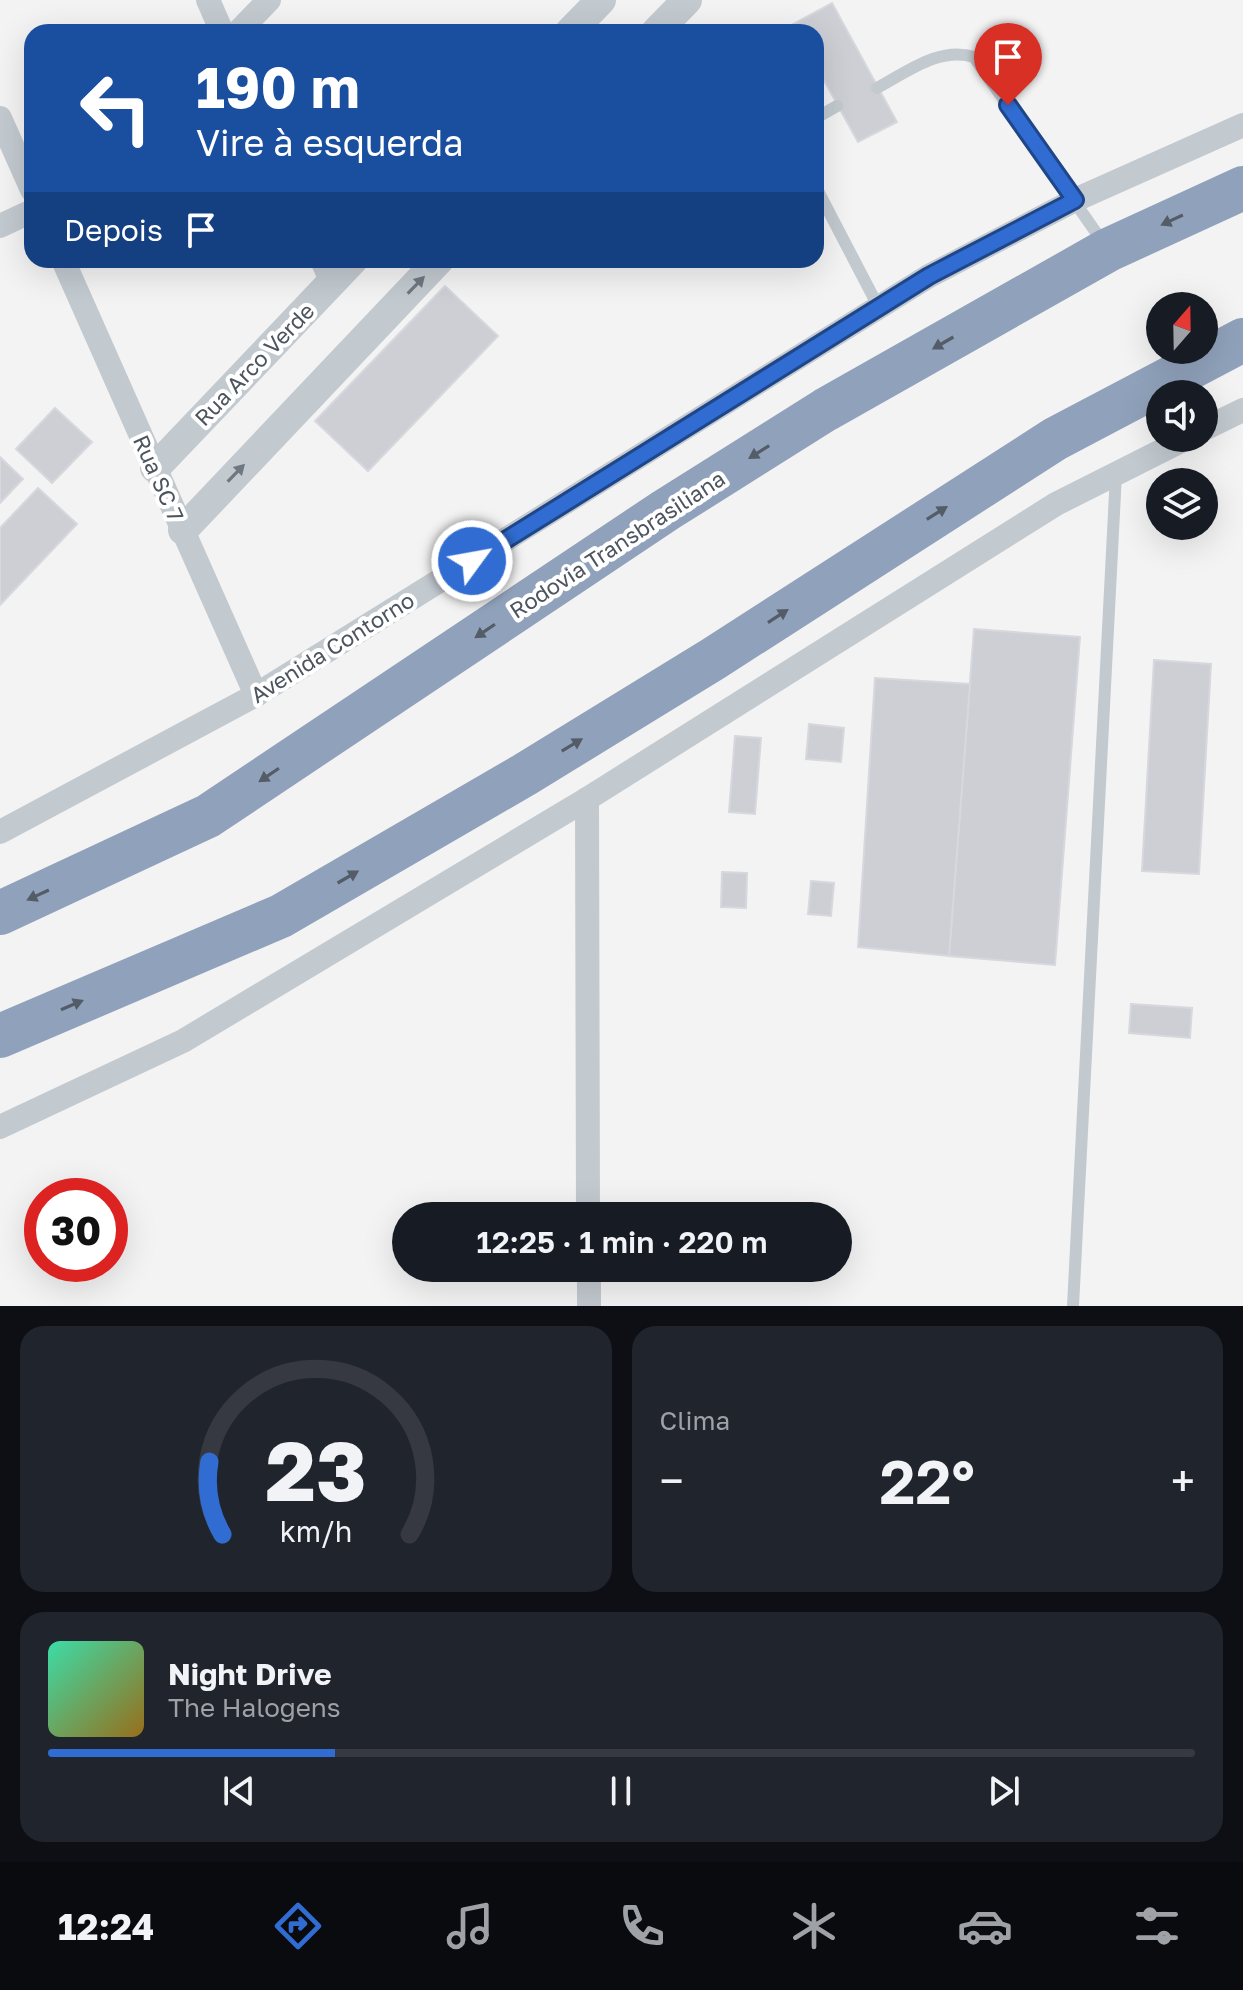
<!DOCTYPE html>
<html lang="pt">
<meta charset="utf-8">
<style>
body{margin:0;font-family:"Golos Text",sans-serif;background:#20242c;color:#f1f3f6;height:100vh;display:flex;flex-direction:column;font-size:30px;white-space:nowrap}
*{box-sizing:border-box;margin:0}
p{font-size:26px;color:#9ea1a6}
.icon{flex:none;width:44px;height:44px;fill:none;stroke:currentColor;stroke-width:2;stroke-linecap:round;stroke-linejoin:round}
.map{position:relative;height:1306px;overflow:hidden}
.details{display:flex;flex-direction:column;gap:20px;padding:20px;background:#0d0f14;flex:1}
.details>*{flex:none}
.top-card{position:absolute;left:24px;top:24px;width:800px;height:244px;border-radius:24px;box-shadow:0 8px 32px #0002;background:#1a4fa0;color:#fff;overflow:hidden}
.needle{width:52px;rotate:20deg}
.controls{position:absolute;left:1146px;top:292px;display:grid;gap:16px}
.controls a{display:grid;place-items:center;width:72px;height:72px;border-radius:50%;background:#171b24;box-shadow:0 8px 32px #0002;font-size:40px}
.speed{position:absolute;left:24px;top:1178px;display:flex;gap:16px;font-size:40px;font-weight:700;text-align:center}
.speed>*{display:grid;place-content:center;width:104px;height:104px;border-radius:50%;background:#171b24;box-shadow:0 8px 32px #0002;line-height:1}
.speed .limit{border:12px solid #d22;background:#fff;color:#111}
.pin{position:absolute;display:grid;place-items:center;width:68px;height:68px;color:#fff;margin:-82px -34px;border-radius:50% 50% 50% 0;rotate:-45deg;box-shadow:0 0 8px #0007}
.pin .icon{rotate:45deg}
.me{position:absolute;width:88px;margin:-44px;rotate:58deg;stroke-linejoin:round;filter:drop-shadow(0 0 6px #0008)}
.turn{display:flex;align-items:center;gap:28px;height:168px;padding:0 40px;font-size:36px}
.turn .icon{width:104px;height:104px;stroke-width:2.5}
.turn b{display:block;font-size:56px;line-height:68px}
.then{display:flex;align-items:center;height:76px;padding:0 40px;background:#0003;gap:16px;font-size:30px}
.big{font-size:60px;font-weight:600;line-height:1.1}
.details .card{flex:1;display:flex;flex-direction:column;justify-content:center;gap:12px;min-width:0;padding:0 28px;border-radius:24px;background:#20242c}
.details .dial{align-items:center;gap:0}
.dial svg{height:208px;overflow:visible;fill:none;stroke:#363941;stroke-width:7;stroke-linecap:round;text-anchor:middle}
.dial text{fill:#f1f3f6;stroke:none}
.song{display:flex;align-items:center;gap:24px}
.cover{width:96px;height:96px;border-radius:12px;background:linear-gradient(135deg,hsl(160 70% 55%),hsl(40 70% 35%))}
.played{height:8px;border-radius:4px;background:linear-gradient(90deg,#306cd1 25%,#363941 25%)}
.keys{display:flex;justify-content:space-around;direction:ltr}
.heat{display:flex;justify-content:space-between;align-items:center;font-size:44px;direction:ltr}
.details .tiles{flex:1;display:grid;gap:20px;grid-template-columns:1fr 1fr}
.card:last-child{grid-column:span 2}
.trip{position:absolute;left:392px;top:1202px;width:460px;height:80px;border-radius:40px;background:#171b24;box-shadow:0 8px 32px #0002;font-weight:600;line-height:80px;text-align:center}
.tab-bar{display:flex;height:128px;justify-content:space-around;align-items:center;background:#090b0e;color:#9ea1a6}
.tab-bar .icon{width:56px;height:56px}
.tab-bar .current{color:#306cd1}
.tab-bar b{font-size:36px;color:#f1f3f6}
.map>svg:first-child{display:block}
.building{fill:#cdcfd4;stroke:#d7d8dd;stroke-width:2}
.lines{fill:none;stroke-linecap:round;stroke-linejoin:round}
.service{stroke:#c2c9cf;stroke-width:12}
.minor{stroke:#c2c9cf;stroke-width:24}
.tertiary{stroke:#c2c9cf;stroke-width:30}
.motorway{stroke:#90a2bb;stroke-width:44}
.oneway{fill:#535c67}
.oneway2{fill:#6f7780}
.route-casing{stroke:#1f4688;stroke-width:20}
.route{stroke:#306cd1;stroke-width:14}
.labels{text-anchor:middle;dominant-baseline:central;stroke-width:8;stroke-linejoin:round;paint-order:stroke}
.street-label{font-size:22px;fill:#4c545e;stroke:#fff}
</style>
<div class="map">
<svg width="1243" height="1306" viewBox="0 0 1243 1306">
<rect width="100%" height="100%" fill="#f4f3f3"/>
<g class="building">
<polygon points="832,3 897,122 858,142 816,66 816,32 798,32 793,24"/>
<polygon points="445,286 498,336 368,471 315,421"/>
<polygon points="55,408 92,442 52,483 16,449"/>
<polygon points="0,457 23,479 0,503"/>
<polygon points="38,488 77,524 0,605 0,528"/>
<polygon points="974,629 1080,637 1055,965 949,956"/>
<polygon points="1154,660 1211,664 1199,874 1142,871"/>
<polygon points="875,678 970,684 949,956 858,947"/>
<polygon points="809,724 844,728 841,762 806,759"/>
<polygon points="735,736 761,738 755,814 729,812"/>
<polygon points="722,872 747,873 746,908 721,907"/>
<polygon points="811,881 834,883 831,916 808,914"/>
<polygon points="1131,1004 1192,1008 1190,1038 1129,1033"/>
</g>
<g class="lines">
<g class="service">
<path d="M877,88C907,72 940,46 974,57L1104,244"/>
<polyline points="816,118 837,106"/>
<polyline points="816,187 879,308"/>
<polyline points="1073,1306 1116,474"/>
</g>
<g class="minor">
<polyline points="208,0 222,32"/>
<polyline points="238,32 269,0"/>
<polyline points="0,118 32,190"/>
<polyline points="0,226 32,211"/>
<polyline points="63,260 256,695"/>
<polyline points="322,260 332,283"/>
<polyline points="1204,429 1243,410"/>
<polyline points="587,799 588,1216"/>
<polyline points="0,832 256,695 929,276 1075,200 1243,125"/>
<polyline points="0,1127 183,1041 587,799 1056,504 1187,438"/>
<polyline points="589,1268 589,1306"/>
</g>
<g class="tertiary">
<polyline points="570,32 601,0"/>
<polyline points="656,32 687,0"/>
<polyline points="155,468 353,260"/>
<polyline points="183,530 439,260"/>
</g>
<g class="motorway">
<polyline points="0,913 208,816 666,510 825,410 1108,250 1243,188"/>
<polyline points="0,1036 281,916 524,775 713,659 1055,439 1243,340"/>
</g>
</g>
<defs><path id="oneway-solid" d="M-6-.8H1V-3.2L6.5 0L1 3.2V.8H-6Z" transform="scale(2)"/></defs>
<g class="oneway">
<use href="#oneway-solid" transform="translate(1172 220) rotate(155)"/>
<use href="#oneway-solid" transform="translate(943 343) rotate(150)"/>
<use href="#oneway-solid" transform="translate(759 452) rotate(148)"/>
<use href="#oneway-solid" transform="translate(937 513) rotate(-32)"/>
<use href="#oneway-solid" transform="translate(778 616) rotate(-33)"/>
<use href="#oneway-solid" transform="translate(485 631) rotate(146)"/>
<use href="#oneway-solid" transform="translate(572 745) rotate(-31)"/>
<use href="#oneway-solid" transform="translate(269 775) rotate(146)"/>
<use href="#oneway-solid" transform="translate(348 877) rotate(-30)"/>
<use href="#oneway-solid" transform="translate(38 895) rotate(155)"/>
<use href="#oneway-solid" transform="translate(72 1005) rotate(-23)"/>
</g>
<g class="oneway2">
<use href="#oneway-solid" transform="translate(416 285) rotate(-46)"/>
<use href="#oneway-solid" transform="translate(236 473) rotate(-46)"/>
</g>
<g class="lines">
<g class="route-casing">
<polyline id="route" points="472,561 929,276 1075,200 1008,105"/>
</g>
<use href="#route" class="route"/>
</g>
<g class="labels">
<g class="street-label">
<text transform="translate(254 364) rotate(-46)">Rua Arco Verde</text>
<text transform="translate(159 478) rotate(66)">Rua SC 7</text>
<text transform="translate(617 544) rotate(-33)">Rodovia Transbrasiliana</text>
<text transform="translate(332 647) rotate(-32)">Avenida Contorno</text>
</g>
</g>
</svg>
<div class="controls">
<a><svg class="needle" viewBox="-14 -14 28 28"><path d="M0-13l5 13h-10z" fill="#e53935"/><path d="M0 13l5-13h-10z" fill="#9ea1a6"/></svg></a>
<a><svg class="icon" aria-label="sound" viewBox="0 0 24 24"><path d="M4 9h4l5-4v14l-5-4H4zM17 9q2 3 0 6"/></svg></a>
<a><svg class="icon" aria-label="layers" viewBox="0 0 24 24"><path d="M12 4l9 5-9 5-9-5zM3 14l9 5 9-5"/></svg></a>
</div>
<div class="speed"><div class="limit">30</div></div>
<div class="pin" style="left:1008px;top:105px;background:#d93025"><svg class="icon" aria-label="arrive" viewBox="0 0 24 24"><path d="M6 21V4h12l-3 4 3 4H6"/></svg></div>
<svg class="me" style="left:472px;top:561px" viewBox="-20 -20 40 40"><circle r="17" fill="#306cd1" stroke="#fff" stroke-width="3"/><path d="M0-11L8 9 0 5-8 9z" fill="#fff"/></svg>
<div class="trip">12:25 · 1 min · 220 m</div>
<div class="top-card">
<div class="turn"><svg class="icon" aria-label="left" viewBox="0 0 24 24"><path d="M17 20v-9H6M10 6l-5 5 5 5"/></svg><div><b>190 m</b>Vire à esquerda</div></div>
<div class="then">Depois<svg class="icon" aria-label="arrive" viewBox="0 0 24 24"><path d="M6 21V4h12l-3 4 3 4H6"/></svg></div>
</div>
</div>
<section class="details">
<div class="tiles">
<div class="card dial"><svg viewBox="0 0 100 80">
<path d="M14 69A42 42 0 1 1 86 69"/>
<path d="M14 69A42 42 0 0 1 9 41" stroke="#306cd1"/>
<text x="50" y="56" font-size="32" font-weight="700">23</text>
<text x="50" y="72" font-size="11">km/h</text>
</svg></div>
<div class="card"><p>Clima</p>
<div class="heat"><a>−</a><b class="big">22°</b><a>+</a></div>
</div>
<div class="card">
<div class="song"><i class="cover"></i><div><b>Night Drive</b><p>The Halogens</p></div></div>
<div class="played"></div>
<div class="keys"><svg class="icon" aria-label="previous" viewBox="0 0 24 24"><path d="M18 5L8 12l10 7zM5 5v14"/></svg><svg class="icon" aria-label="pause" viewBox="0 0 24 24"><path d="M8 5v14M16 5v14"/></svg><svg class="icon" aria-label="next" viewBox="0 0 24 24"><path d="M6 5l10 7-10 7zM19 5v14"/></svg></div>
</div>
</div>
</section>
<nav class="tab-bar">
<b>12:24</b>
<svg class="icon current" aria-label="directions" viewBox="0 0 24 24"><path d="M12 3l9 9-9 9-9-9zM9 14v-3h6M13 9l2 2-2 2"/></svg>
<svg class="icon" aria-label="music" viewBox="0 0 24 24"><path d="M9 18V5l10-2v13"/><circle cx="6" cy="18" r="3"/><circle cx="16" cy="16" r="3"/></svg>
<svg class="icon" aria-label="phone" viewBox="0 0 24 24"><path d="M5 4h4l2 5-3 2q2 4 5 5l2-3 5 2v4C11 20 4 13 5 4z"/></svg>
<svg class="icon" aria-label="climate" viewBox="0 0 24 24"><path d="M12 3v18M4 7l16 10M4 17L20 7"/></svg>
<svg class="icon" aria-label="car" viewBox="0 0 24 24"><path d="M5 17H2v-5l4-1 3-4h7l3 4 3 1v5h-3M9 17h6M6 11h13"/><circle cx="7" cy="17" r="2"/><circle cx="17" cy="17" r="2"/></svg>
<svg class="icon" aria-label="filters" viewBox="0 0 24 24"><path d="M4 7h16M4 17h16"/><circle cx="9" cy="7" r="2"/><circle cx="15" cy="17" r="2"/></svg>
</nav>
